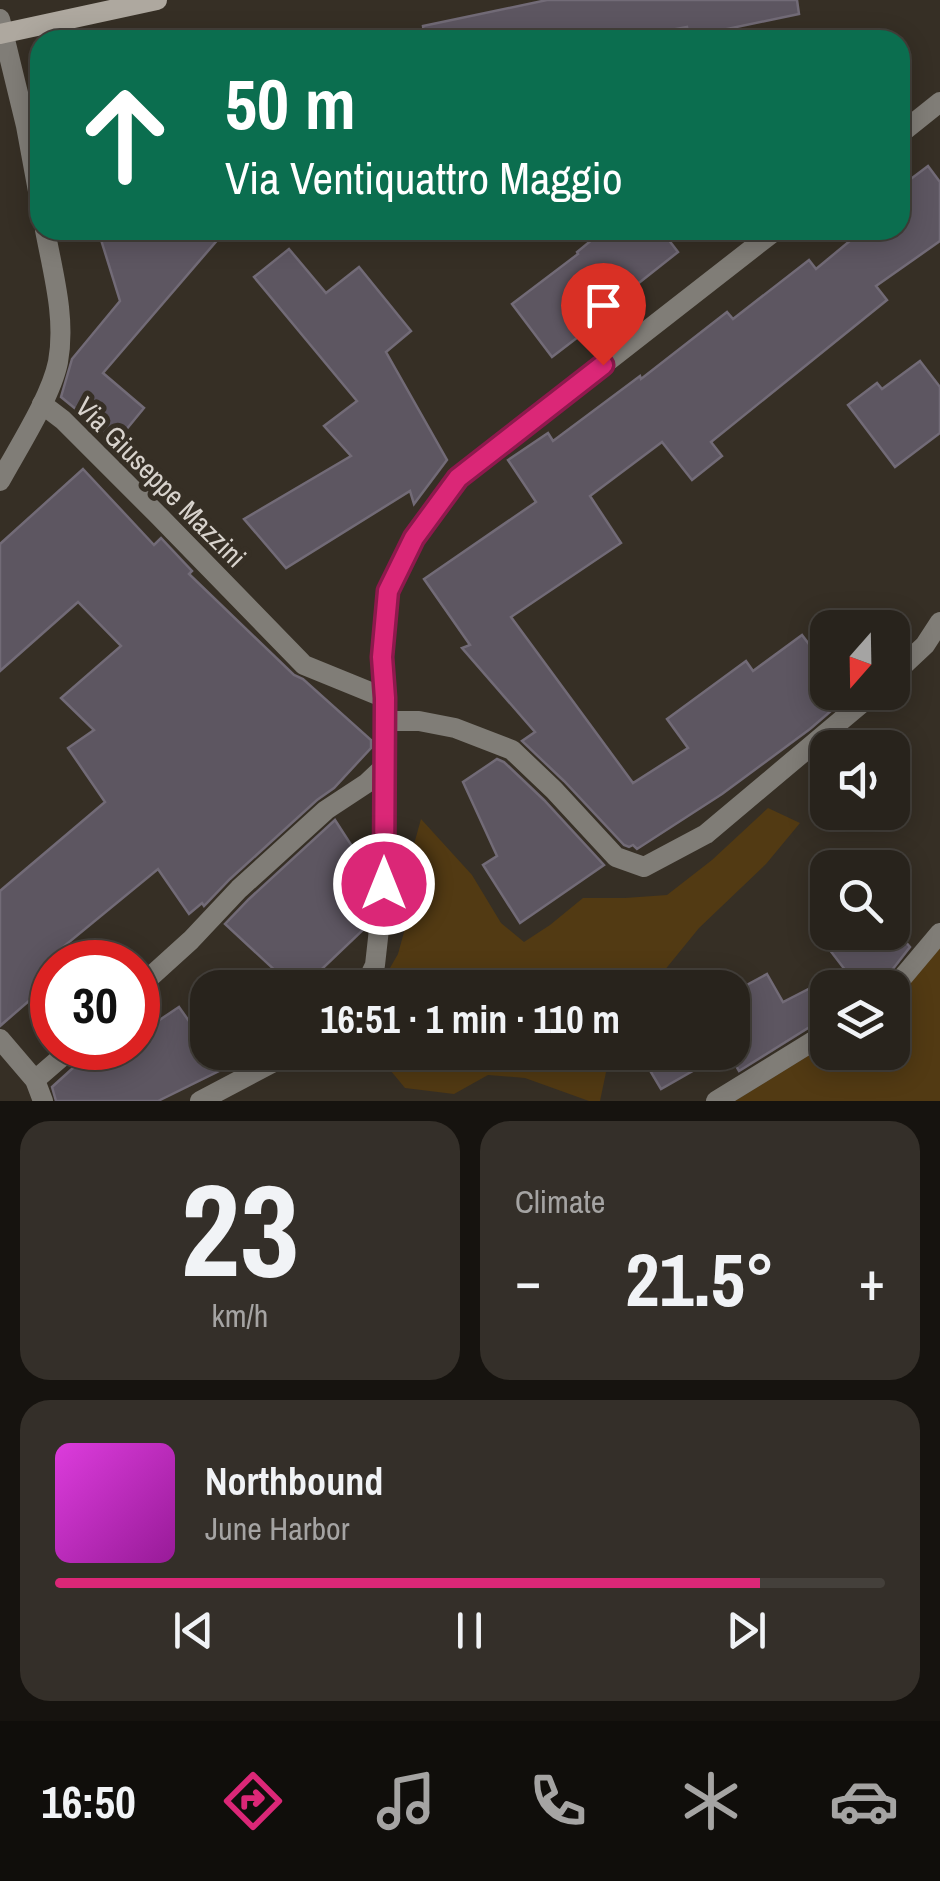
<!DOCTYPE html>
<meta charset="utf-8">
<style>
body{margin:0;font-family:"Archivo Narrow",sans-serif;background:#342f29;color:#f1f3f6;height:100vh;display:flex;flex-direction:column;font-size:38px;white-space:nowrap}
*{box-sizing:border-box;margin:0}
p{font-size:32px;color:#a5a4a3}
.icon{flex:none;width:55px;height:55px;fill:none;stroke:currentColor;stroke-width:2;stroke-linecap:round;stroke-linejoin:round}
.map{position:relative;height:1101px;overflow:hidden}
.sheet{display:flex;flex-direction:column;gap:20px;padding:20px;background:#16130f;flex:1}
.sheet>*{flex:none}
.top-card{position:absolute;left:30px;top:30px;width:880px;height:210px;border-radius:30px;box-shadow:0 5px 25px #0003,0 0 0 2px #44403b;background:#0b6e4f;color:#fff;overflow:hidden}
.needle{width:65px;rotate:200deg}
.tools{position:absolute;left:810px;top:610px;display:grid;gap:20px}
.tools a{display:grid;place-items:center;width:100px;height:100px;border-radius:20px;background:#28231c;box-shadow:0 5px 25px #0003,0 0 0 2px #44403b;font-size:50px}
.speed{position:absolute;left:30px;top:940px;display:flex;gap:20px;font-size:50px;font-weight:700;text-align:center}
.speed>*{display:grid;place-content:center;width:130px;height:130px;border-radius:50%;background:#28231c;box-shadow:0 5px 25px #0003,0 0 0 2px #44403b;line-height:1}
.speed .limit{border:15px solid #d22;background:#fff;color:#111}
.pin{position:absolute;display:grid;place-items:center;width:85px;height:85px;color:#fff;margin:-102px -42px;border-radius:50% 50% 50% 0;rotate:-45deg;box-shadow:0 0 10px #0007}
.pin .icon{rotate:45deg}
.me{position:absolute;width:110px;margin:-55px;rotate:0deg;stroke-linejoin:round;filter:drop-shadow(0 0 8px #0008)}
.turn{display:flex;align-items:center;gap:35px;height:210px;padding:0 30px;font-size:45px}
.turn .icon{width:130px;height:130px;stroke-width:2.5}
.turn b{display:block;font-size:70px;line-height:85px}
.big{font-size:75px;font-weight:700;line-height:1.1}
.sheet .tile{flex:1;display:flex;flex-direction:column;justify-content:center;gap:15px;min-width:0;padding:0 35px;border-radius:30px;background:#342f29}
.sheet .dial{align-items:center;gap:0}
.dial b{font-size:130px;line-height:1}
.song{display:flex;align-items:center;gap:30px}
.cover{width:120px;height:120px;border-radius:15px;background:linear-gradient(135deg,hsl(300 70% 55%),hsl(300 70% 35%))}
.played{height:10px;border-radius:5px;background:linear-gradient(90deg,#db2777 85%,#44403b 85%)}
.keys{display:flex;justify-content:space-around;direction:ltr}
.heat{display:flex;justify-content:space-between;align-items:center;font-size:55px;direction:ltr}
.sheet .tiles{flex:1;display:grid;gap:20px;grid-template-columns:1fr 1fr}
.tile:last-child{grid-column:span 2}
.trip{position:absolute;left:190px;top:970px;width:560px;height:100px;border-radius:30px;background:#28231c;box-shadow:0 5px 25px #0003,0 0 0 2px #44403b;font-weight:700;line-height:100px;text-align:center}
.menu{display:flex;height:160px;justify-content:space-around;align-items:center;background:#100e0b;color:#a5a4a3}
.menu .icon{width:70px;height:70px}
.menu .selected{color:#db2777}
.menu b{font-size:45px;color:#f1f3f6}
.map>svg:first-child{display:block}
.green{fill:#523a13}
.building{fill:#5d5661;stroke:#726b77;stroke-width:2.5}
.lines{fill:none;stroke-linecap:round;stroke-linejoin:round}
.street{stroke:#807d77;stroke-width:20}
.secondary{stroke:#aea89f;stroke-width:20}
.route-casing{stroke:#8e194d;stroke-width:25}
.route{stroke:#db2777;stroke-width:18}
.labels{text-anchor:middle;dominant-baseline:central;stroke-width:10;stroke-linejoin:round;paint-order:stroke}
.street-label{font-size:28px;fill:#d8d3cd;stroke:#362f25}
</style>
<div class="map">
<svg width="940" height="1101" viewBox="0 0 940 1101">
<rect width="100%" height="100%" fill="#362f25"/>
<g class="green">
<polygon points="768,808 800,823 766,864 699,928 651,987 379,987 398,954 410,910 406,873 421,819 472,875 501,923 524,942 550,925 583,898 625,898 667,895 712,860"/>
<polygon points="940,926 940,1101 735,1101 827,1044 828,1052 892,1052 893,1004 896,1002"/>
<polygon points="376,1053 610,1053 600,1101 589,1101 525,1078 488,1075 454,1094 405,1088"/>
</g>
<g class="building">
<polygon points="547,0 797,0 799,14 689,37 687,27 618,40 425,40 423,26"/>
<polygon points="928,166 940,182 940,241 876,286 887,300 711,442 722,456 692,480 662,442 590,496 621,543 511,617 633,783 688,748 667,719 746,661 753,671 802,635 815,652 828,643 828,692 853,692 810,729 722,794 637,849 633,845 629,847 624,845 564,781 522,741 535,732 462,648 470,645 424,579 536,502 508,460 548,433 553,441 640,376 641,379 727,312 733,319 809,260 816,269 863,230 900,230 900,187"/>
<polygon points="98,230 226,230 103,373 144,408 116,442 61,397 72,359 120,301"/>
<polygon points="604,230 661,230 678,252 592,320 595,324 552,357 512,304 578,254 577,252"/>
<polygon points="289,249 326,293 359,267 411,331 386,352 447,460 414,504 410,491 286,568 244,519 351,456 324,426 357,401 254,277"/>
<polygon points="920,361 940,387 940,433 895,467 848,405 877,383 882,389"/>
<polygon points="83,469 154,545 161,538 192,571 189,574 294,675 303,679 371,740 371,748 334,788 317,800 230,879 204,906 202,903 189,914 158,869 52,956 52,981 0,1026 0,891 105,802 68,748 94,730 61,698 121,646 78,602 0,671 0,544"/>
<polygon points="497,759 504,762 544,800 604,865 520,923 483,865 497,856 463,782"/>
<polygon points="335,820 370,874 365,928 302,988 294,988 225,924 249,899"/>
<polygon points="816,932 897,932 910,947 878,988 859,988"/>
<polygon points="767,974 783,1002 828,979 828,1018 821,1020 739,1071 732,1059 732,993"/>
<polygon points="138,1004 158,1021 179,1007 208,1048 208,1052 258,1052 158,1101 56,1101 52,1087 95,1048 138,1048"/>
<polygon points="639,1052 726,1052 661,1089"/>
</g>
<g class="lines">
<g class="street">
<polyline points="0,19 26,126 40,202"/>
<polyline points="900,134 940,102"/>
<polyline points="42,404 63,420 157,514 304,665 385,698"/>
<path d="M0,481C18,448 51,397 58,362C66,318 53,273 45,230"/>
<polyline points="892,676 925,645 940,622"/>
<polyline points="385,721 419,721 455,728 512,750 554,790 616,857 644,867 706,834 875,692"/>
<polyline points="138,988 191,940 239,889 326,810 367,783 385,766"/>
<polyline points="364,988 375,965 384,884 385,698 381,657 387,591 414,538 458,478 776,230"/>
<polyline points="892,990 940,933"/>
<polyline points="0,1039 35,1080 43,1101"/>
<polyline points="35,1080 72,1048"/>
<polyline points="200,1101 293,1052"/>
<polyline points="716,1101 828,1032"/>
</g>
<polyline class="secondary" points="0,34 157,0"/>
</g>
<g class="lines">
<g class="route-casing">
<polyline id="route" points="384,884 385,698 382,657 388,591 414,538 458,478 603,365"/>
</g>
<use href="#route" class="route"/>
</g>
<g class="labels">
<g class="street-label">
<text transform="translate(161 482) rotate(45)">Via Giuseppe Mazzini</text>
</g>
</g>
</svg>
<div class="tools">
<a><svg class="needle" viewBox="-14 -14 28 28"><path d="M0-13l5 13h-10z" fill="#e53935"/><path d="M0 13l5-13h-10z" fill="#a5a4a3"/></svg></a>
<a><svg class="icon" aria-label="sound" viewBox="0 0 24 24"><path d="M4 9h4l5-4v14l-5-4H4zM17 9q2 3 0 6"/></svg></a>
<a><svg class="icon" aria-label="search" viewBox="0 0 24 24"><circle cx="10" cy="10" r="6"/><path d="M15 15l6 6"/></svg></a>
<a><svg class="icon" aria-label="layers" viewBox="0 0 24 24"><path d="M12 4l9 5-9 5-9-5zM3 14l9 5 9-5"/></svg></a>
</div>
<div class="speed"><div class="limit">30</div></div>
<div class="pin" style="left:603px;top:365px;background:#d93025"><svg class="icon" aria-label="arrive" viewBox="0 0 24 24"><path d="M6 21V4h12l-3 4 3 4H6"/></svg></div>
<svg class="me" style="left:384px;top:884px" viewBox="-20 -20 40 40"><circle r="17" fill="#db2777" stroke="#fff" stroke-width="3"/><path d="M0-11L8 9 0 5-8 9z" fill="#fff"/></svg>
<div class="trip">16:51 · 1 min · 110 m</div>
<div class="top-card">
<div class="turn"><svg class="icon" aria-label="ahead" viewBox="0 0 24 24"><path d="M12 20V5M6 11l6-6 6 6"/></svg><div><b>50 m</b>Via Ventiquattro Maggio</div></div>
</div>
</div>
<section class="sheet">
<div class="tiles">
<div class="tile dial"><b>23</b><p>km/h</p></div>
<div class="tile"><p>Climate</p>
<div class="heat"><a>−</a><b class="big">21.5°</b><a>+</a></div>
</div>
<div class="tile">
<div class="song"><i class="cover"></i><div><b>Northbound</b><p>June Harbor</p></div></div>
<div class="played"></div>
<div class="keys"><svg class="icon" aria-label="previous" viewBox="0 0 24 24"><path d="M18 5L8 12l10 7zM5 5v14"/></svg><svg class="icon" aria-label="pause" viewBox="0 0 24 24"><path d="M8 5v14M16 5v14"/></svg><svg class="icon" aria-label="next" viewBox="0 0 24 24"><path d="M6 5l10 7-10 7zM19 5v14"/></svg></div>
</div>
</div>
</section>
<nav class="menu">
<b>16:50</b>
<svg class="icon selected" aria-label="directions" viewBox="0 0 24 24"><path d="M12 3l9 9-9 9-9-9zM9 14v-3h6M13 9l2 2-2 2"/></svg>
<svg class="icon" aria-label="music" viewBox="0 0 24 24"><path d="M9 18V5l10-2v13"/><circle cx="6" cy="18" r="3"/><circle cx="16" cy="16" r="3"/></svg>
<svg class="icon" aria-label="phone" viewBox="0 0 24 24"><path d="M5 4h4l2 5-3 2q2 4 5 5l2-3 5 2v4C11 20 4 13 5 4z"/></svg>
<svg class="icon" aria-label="climate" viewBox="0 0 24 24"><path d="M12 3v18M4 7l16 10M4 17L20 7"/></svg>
<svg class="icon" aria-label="car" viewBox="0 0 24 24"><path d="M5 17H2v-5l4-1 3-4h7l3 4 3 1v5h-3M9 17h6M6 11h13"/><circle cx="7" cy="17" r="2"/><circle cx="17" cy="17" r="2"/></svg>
</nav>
